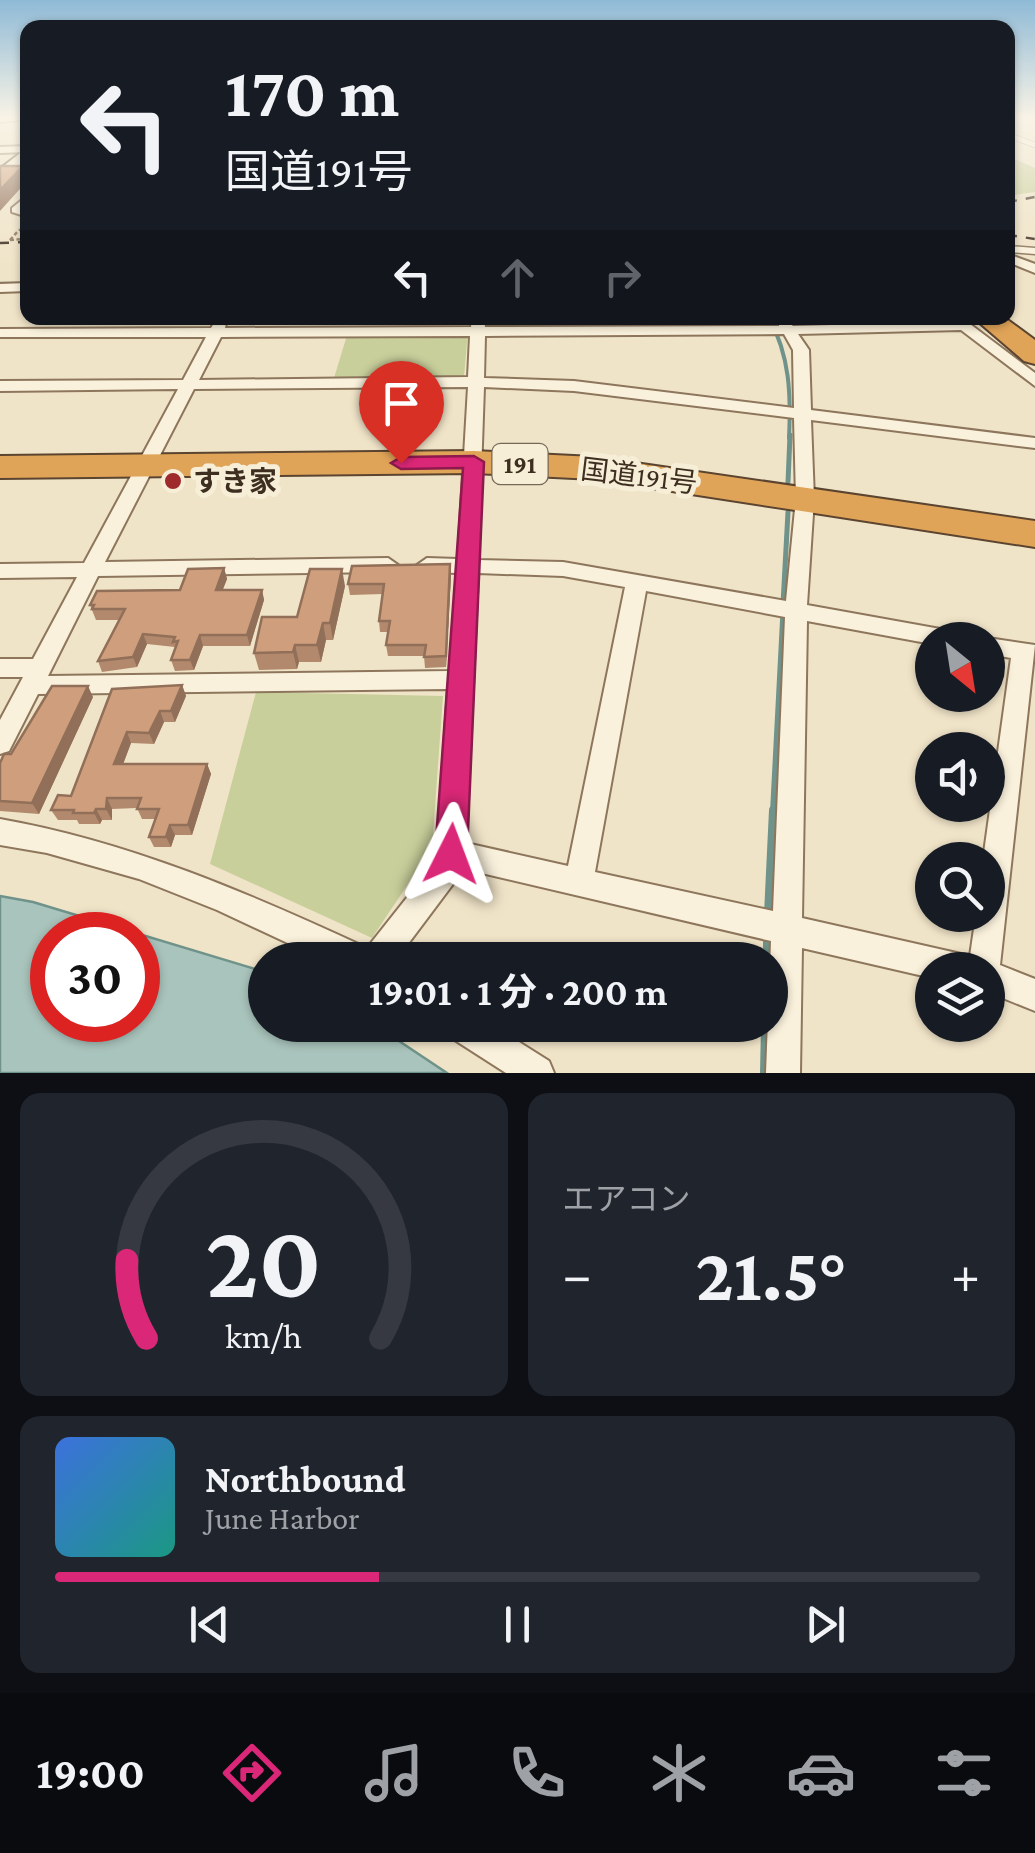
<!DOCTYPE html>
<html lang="ja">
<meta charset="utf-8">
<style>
body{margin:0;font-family:"Crimson Pro","Noto Sans JP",serif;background:#20242c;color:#f1f3f6;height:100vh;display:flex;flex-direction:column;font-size:38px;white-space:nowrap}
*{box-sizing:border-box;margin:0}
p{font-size:32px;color:#9ea1a6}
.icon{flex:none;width:55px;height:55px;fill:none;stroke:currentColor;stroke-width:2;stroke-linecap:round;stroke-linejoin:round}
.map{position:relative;height:1073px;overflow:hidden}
.side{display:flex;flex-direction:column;gap:20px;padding:20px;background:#0d0f14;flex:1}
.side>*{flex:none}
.top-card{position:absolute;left:20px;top:20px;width:995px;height:305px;border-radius:20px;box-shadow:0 2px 8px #0004;background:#171b24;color:#f1f3f6;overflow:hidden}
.needle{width:65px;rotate:150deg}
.fabs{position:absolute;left:915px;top:622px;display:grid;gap:20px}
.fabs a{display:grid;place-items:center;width:90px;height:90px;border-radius:50%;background:#171b24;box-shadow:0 2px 8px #0004;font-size:50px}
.speed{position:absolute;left:30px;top:912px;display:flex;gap:20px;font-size:50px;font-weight:700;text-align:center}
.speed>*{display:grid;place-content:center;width:130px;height:130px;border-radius:50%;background:#171b24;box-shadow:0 2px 8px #0004;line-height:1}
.speed .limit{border:15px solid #d22;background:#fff;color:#111}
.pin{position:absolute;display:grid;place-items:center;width:85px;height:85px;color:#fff;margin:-102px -42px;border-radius:50% 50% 50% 0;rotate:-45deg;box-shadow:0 0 10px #0007}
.pin .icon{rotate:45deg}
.me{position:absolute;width:110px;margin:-55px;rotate:3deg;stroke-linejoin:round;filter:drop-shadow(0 0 8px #0008)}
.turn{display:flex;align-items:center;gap:35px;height:210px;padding:0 40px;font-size:45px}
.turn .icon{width:130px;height:130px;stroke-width:2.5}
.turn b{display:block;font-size:70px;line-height:85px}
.lanes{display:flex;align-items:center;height:95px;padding:0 40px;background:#0003;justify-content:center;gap:50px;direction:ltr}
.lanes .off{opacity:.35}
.big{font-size:75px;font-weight:700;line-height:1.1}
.side .widget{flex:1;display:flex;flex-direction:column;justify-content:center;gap:15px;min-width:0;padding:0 35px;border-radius:20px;background:#20242c}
.side .dial{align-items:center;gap:0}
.dial svg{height:260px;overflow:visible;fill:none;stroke:#363941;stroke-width:7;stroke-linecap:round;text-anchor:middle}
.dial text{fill:#f1f3f6;stroke:none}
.song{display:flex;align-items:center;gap:30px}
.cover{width:120px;height:120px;border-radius:15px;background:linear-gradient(135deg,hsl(220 70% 55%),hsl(170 70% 35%))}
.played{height:10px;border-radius:5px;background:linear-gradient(90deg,#db2777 35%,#363941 35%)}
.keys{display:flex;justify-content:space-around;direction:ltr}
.heat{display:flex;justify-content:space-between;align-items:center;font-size:55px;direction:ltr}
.side .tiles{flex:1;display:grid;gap:20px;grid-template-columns:1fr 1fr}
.widget:last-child{grid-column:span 2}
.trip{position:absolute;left:248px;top:942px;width:540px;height:100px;border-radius:50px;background:#171b24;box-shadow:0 2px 8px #0004;font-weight:700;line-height:100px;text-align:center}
.tabs{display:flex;height:160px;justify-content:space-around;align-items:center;background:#090b0e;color:#9ea1a6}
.tabs .icon{width:70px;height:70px}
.tabs .selected{color:#db2777}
.tabs b{font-size:45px;color:#f1f3f6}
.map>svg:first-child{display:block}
.green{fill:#c9cf9b}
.water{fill:#a9c4bc;stroke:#6f938a;stroke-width:2.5;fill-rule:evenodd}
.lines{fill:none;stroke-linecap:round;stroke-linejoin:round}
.stream-far4{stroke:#6f938a;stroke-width:2.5}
.stream-far3{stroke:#6f938a;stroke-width:4}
.stream-far2{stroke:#6f938a;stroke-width:5}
.stream-far1{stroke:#6f938a;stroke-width:6}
.stream{stroke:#6f938a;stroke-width:8}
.lane-far1-casing{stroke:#8d765c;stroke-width:6}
.lane-casing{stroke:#8d765c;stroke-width:9}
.street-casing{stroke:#8d765c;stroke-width:4}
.secondary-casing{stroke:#6f573f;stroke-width:4}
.highway-casing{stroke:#5b4430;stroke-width:4}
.path{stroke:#8d765c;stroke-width:2.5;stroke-dasharray:4 2.5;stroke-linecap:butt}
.lane-far1{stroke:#faf1dc;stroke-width:5}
.lane{stroke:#faf1dc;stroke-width:6}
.street{fill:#faf1dc;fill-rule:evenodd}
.secondary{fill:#faf1dc;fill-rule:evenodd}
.highway{fill:#e0a458;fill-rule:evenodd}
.rail{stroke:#3d2e20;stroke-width:2.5;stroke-dasharray:9 9;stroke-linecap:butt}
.path-bridge{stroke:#8d765c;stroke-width:2.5;stroke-dasharray:4 2.5;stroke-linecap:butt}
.wall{fill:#b2896c}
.shaded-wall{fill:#916f58}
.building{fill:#cf9f7d;stroke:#916f58;stroke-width:2.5}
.route{fill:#db2777;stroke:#8e194d;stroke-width:2.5}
.poi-dot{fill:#9e2a2b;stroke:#f7eed8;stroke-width:4}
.labels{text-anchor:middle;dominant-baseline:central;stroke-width:10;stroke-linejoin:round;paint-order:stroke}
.shield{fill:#f7eed8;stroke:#756857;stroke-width:2.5}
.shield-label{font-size:25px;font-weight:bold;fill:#3d2e20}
.street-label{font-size:28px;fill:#3d2e20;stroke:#f7eed8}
.poi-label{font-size:28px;font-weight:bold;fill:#3d2e20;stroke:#f7eed8;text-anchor:start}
</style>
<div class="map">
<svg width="1035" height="1073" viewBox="0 0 1035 1073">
<rect width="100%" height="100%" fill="#f0e4c8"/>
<g class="green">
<polygon points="1008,156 1035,168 1035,192 1008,196"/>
<polygon points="468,331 464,377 334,378 348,332"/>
<polygon points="256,692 443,696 432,848 372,938 210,864"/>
</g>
<path class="water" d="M0,896L33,902L265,972V1025H375L447,1073H0ZM52,935H138V1020H52Z"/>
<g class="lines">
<polyline class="stream-far4" points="0,283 28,283"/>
<path class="stream-far3" d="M769,318C790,356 791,395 789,438"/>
<g class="stream-far2">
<polyline points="788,482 790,435"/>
<polyline points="783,604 788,512"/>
</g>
<polyline class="stream-far1" points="773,812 784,601"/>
<g class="stream">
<polyline points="768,914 773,810"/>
<polyline points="767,935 767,960"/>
<polyline points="764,1073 765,1025"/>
</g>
<g class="lane-far1-casing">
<polyline id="lane-far1" points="1008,135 1035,145"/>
</g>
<g class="lane-casing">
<polyline id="lane" points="1008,249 1035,251"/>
</g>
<g class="street-casing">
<g id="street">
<polygon points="0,116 28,116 28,119 0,122"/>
<polygon points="28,146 28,152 0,153 0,147"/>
<polygon points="28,195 28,205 24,209 28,210 28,217 12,212 12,208"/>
<polygon points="1008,254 1035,264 1035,273 1008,262"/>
<polygon points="28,283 28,291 0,292 0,284"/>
<path d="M217,318H227L225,328L471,327L472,318H484L485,327L779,326V320L784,319L793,326L950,322L949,318H962L1035,373V386L961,330L798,334L809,350L811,410L1035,438V448L811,420L814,499L807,605L957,632L965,634L968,640H932V644L807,621L802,918L970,956L976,915H988V860H983L1011,658L988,654V640H980L988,638L1035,645L1000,965L1035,979V1011L988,992V970H932V978L802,948L800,1073H766L771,941L460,868L453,884L396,960H324L217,910L139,879L47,853L0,845V819C130,842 248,893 367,948L432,866L437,853L448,689L38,694L9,751L0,754V720L23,677H0V659H33L77,577L0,578V564L84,563L178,389L0,391V381L183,380L206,337H0V329L211,328ZM784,334L793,350L794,408L574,381L484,378L485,336ZM470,336L468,377L199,380L221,337ZM468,387L458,559L427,558L417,565L427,572L457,573L450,671L48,676L98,576L388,572L398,565L388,558L105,562L194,389ZM484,387L574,391L794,418L796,499L786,601L563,562L478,560ZM478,573L563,576L625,587L568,866L466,843ZM646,591L785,617L773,911L595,872Z"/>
<polygon points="445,1025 492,1025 549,1061 554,1073 506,1073 450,1037"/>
</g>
</g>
<g class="secondary-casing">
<polygon id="secondary" points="28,147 28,159 11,174 1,174 1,168"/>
</g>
<g class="highway-casing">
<g id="highway">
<polygon points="974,318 1005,318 1035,340 1035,364 1024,361"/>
<polygon points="474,451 594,457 1035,521 1035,547 594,479 474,473 0,478 0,456"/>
</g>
</g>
<g class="path">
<polyline points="19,230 28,229"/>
<polyline points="10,240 26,239"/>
</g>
<use href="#lane-far1" class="lane-far1"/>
<use href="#lane" class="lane"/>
<use href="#street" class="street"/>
<use href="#secondary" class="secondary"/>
<use href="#highway" class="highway"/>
<g class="rail">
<polyline points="1008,202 1035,197"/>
<polyline points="1008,235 1035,239"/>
<polyline points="0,243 28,242"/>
</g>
<polyline class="path-bridge" points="10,240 19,230"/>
</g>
<g class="wall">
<polygon points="224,568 227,579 222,590 262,590 264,600 250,646 203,646 194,670 175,671 171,660 175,647 147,644 137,667 102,672 98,661 120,620 96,620 90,605 180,590"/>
<polygon points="451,575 446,667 425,668 424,656 388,656 386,645 389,632 380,632 379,621 383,594 350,595 348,584"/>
<polygon points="345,586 333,640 326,640 321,662 299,662 297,669 259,670 254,653 297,617"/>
<polygon points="182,685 186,696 175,722 164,722 154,744 131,743 123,764 207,764 211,774 192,835 175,835 171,847 154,847 149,837 155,819 142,819 137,808 112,809 112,820 102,820 100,824 79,824 77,820 58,820 51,810 71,796 112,689"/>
<polygon points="93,697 39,814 0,811 0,763"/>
</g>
<g class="shaded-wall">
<polygon points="23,166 28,180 0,211 0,190"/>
<polygon points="450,564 451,575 446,667 446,656"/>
<polygon points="224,568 227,579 219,600 216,590"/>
<polygon points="342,569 345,586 333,640 330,623"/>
<polygon points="262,590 264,600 250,646 247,635"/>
<polygon points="323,623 326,640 321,662 317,645"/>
<polygon points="143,634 147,644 137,667 133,657"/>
<polygon points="200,635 203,646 194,670 190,660"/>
<polygon points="295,645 299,662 297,669 293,652"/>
<polygon points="182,685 186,696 175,722 171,711"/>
<polygon points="88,686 93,697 39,814 32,803"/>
<polygon points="160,711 164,722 154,744 149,733"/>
<polygon points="127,732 131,743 119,775 114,764"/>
<polygon points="207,764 211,774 192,835 188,825"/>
<polygon points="107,798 112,809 112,820 106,809"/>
<polygon points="96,809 102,820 100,824 94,813"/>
<polygon points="170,825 175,835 171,847 166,837"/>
</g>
<g class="building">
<polygon points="0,166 23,166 0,190"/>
<polygon points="450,564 446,656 424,657 426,645 386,645 390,621 379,621 384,584 348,584 352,566"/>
<polygon points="224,568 216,590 262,590 247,635 200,635 190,660 171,660 178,641 173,642 175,637 143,634 133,657 98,661 125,609 92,609 94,605 90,605 97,591 180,590 188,569"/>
<polygon points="310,569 342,569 330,623 323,623 317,645 295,645 293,652 254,653 262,617 297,617"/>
<polygon points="182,685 171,711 160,711 149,733 127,732 114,764 207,764 188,825 170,825 166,837 149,837 159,809 137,809 141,798 107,798 106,809 96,809 94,813 73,813 74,810 51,810 58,795 71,796 112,689"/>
<polygon points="52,686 88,686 32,803 0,801 0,763 4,754 11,754"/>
</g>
<linearGradient id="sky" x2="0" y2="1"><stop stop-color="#8fbad6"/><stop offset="0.44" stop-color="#f8f3e6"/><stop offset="1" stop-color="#f8f3e6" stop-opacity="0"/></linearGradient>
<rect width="1035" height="266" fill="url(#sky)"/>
<polygon class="route" points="474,456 484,462 467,854 462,864 451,868 440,864 435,854 463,468 401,469 391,463 401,457"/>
<circle class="poi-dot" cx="173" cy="481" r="10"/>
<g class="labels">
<rect class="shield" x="492.5" y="444" width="55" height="40" rx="8"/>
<g class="shield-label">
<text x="520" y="464">191</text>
</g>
<g class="street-label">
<text transform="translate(639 476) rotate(7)">国道191号</text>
</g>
<g class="poi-label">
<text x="193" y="481">すき家</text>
</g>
</g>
</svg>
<div class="fabs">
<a><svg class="needle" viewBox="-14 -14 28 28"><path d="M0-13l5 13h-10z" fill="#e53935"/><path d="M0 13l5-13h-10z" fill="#9ea1a6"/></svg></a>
<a><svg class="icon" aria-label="sound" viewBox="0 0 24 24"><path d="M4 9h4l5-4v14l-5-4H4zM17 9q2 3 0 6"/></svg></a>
<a><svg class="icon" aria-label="search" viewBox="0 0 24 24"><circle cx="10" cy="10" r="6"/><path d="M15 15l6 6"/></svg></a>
<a><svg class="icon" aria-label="layers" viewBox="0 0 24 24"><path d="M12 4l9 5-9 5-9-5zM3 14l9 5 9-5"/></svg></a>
</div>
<div class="speed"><div class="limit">30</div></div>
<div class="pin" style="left:401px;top:463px;background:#d93025"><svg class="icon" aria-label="arrive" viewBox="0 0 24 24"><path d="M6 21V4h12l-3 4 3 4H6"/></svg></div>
<svg class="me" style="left:451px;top:854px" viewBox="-20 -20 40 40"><path d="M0-17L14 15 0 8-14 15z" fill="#db2777" stroke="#fff" stroke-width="4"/></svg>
<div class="trip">19:01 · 1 分 · 200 m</div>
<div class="top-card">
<div class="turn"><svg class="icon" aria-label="left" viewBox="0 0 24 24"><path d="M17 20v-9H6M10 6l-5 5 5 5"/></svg><div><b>170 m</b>国道191号</div></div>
<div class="lanes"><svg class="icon" aria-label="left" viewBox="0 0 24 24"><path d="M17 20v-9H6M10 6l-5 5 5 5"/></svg><svg class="icon off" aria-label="ahead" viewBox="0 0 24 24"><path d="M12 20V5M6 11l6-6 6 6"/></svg><svg class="icon off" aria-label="right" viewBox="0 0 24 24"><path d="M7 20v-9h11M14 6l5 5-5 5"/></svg></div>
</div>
</div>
<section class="side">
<div class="tiles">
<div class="widget dial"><svg viewBox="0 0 100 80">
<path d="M14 69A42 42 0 1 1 86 69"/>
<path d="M14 69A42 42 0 0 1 8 45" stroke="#db2777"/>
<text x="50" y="56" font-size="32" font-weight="700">20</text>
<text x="50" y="72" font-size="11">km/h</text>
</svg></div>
<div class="widget"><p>エアコン</p>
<div class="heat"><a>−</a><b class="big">21.5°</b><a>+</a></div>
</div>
<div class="widget">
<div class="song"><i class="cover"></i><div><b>Northbound</b><p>June Harbor</p></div></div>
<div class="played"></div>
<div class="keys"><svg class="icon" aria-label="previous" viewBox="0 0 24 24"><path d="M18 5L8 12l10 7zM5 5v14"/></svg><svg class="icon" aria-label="pause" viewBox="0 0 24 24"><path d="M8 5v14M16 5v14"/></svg><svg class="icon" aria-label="next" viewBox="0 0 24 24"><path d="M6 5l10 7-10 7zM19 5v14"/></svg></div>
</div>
</div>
</section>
<nav class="tabs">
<b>19:00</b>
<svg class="icon selected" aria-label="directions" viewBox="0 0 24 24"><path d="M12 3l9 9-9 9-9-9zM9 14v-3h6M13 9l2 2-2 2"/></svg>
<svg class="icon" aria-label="music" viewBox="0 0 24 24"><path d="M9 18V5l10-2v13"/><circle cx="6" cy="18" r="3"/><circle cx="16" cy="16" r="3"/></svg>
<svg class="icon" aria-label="phone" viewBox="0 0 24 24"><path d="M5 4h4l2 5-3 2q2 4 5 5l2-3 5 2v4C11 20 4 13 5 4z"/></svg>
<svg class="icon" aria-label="climate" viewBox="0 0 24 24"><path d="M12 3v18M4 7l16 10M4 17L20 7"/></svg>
<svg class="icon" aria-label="car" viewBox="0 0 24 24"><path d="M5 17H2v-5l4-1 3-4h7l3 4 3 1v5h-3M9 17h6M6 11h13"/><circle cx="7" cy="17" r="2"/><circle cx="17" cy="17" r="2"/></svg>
<svg class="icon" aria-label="filters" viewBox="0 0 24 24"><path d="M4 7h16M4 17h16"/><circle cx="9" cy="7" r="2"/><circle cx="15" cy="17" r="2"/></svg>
</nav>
